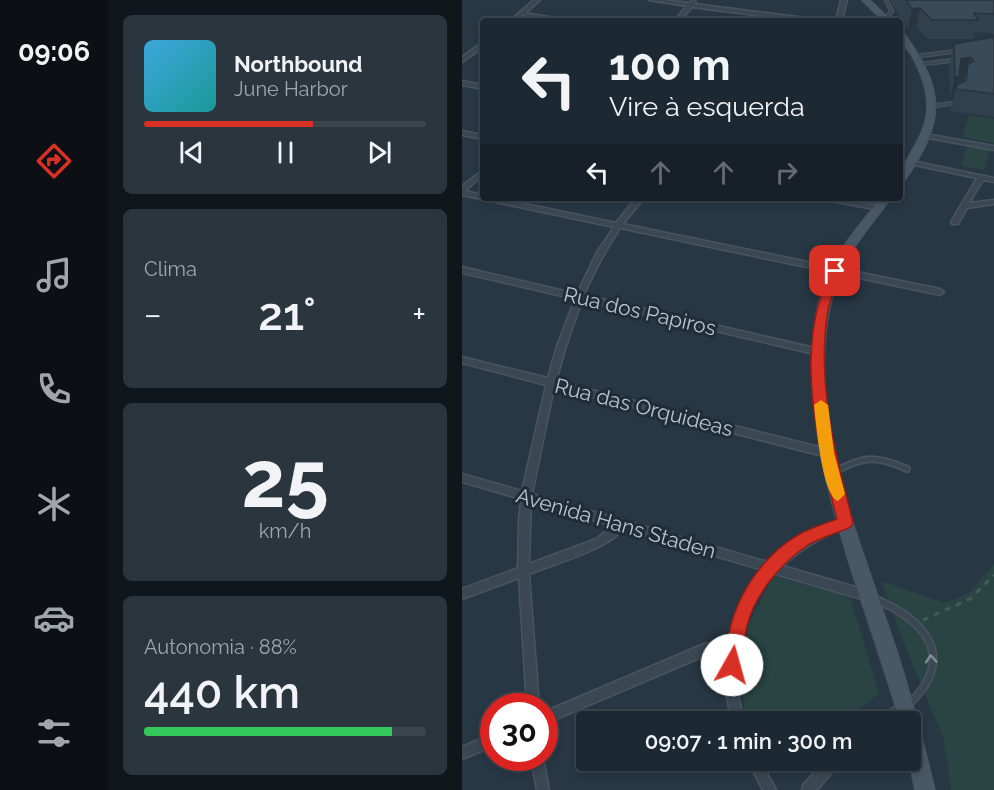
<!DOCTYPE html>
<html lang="pt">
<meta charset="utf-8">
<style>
body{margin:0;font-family:Raleway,sans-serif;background:#2a353e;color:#f1f3f6;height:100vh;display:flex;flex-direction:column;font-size:22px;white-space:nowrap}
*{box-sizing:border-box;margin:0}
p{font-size:20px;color:#a0a6ac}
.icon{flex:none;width:33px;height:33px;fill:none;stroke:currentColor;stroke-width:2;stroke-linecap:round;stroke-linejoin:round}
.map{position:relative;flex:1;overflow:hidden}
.side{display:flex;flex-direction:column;gap:15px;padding:15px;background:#10171c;width:354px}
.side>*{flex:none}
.guide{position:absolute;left:18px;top:18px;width:423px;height:183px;border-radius:6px;box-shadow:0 3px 9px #0003,0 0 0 2px #3b454d;background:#1d2932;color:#f1f3f6;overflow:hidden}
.speed{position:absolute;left:18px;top:693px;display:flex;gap:12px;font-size:30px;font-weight:700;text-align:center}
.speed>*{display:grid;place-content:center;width:78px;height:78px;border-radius:50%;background:#1d2932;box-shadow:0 3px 9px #0003,0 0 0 2px #3b454d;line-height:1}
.speed .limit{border:9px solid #d22;background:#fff;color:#111}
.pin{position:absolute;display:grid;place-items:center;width:51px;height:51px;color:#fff;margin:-26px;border-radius:12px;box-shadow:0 3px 9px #0006}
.me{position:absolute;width:66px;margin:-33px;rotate:7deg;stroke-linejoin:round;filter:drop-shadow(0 0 4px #0008)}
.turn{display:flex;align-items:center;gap:21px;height:126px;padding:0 30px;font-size:27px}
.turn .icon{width:78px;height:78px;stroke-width:2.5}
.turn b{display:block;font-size:42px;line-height:51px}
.lanes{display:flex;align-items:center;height:57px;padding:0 30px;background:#0003;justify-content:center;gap:30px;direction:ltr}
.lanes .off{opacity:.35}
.big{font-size:45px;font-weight:600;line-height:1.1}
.side .card{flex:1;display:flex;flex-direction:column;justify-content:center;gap:9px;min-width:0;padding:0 21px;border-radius:9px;background:#2a353e}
.side .dial{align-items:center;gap:0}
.dial b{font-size:78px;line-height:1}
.song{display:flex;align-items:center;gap:18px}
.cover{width:72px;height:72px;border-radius:9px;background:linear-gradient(135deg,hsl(200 70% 55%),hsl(180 70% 35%))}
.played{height:6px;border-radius:3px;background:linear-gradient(90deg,#d93025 60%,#3b454d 60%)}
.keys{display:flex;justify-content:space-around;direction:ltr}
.heat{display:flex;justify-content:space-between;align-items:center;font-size:33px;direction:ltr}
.charge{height:9px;border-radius:4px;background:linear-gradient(90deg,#34c759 88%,#3b454d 0)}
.trip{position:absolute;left:114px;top:711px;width:345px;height:60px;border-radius:6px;background:#1d2932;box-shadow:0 3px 9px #0003,0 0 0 2px #3b454d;font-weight:600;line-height:60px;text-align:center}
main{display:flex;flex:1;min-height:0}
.tab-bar{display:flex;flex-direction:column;width:108px;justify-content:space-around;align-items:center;background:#0c1014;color:#a0a6ac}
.tab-bar .icon{width:42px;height:42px}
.tab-bar .selected{color:#d93025}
.tab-bar b{font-size:27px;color:#f1f3f6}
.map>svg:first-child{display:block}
.green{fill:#294443}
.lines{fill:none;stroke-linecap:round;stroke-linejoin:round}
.lane-far2-casing{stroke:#48545f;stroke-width:5}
.lane-far1-casing{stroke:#48545f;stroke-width:8}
.lane-casing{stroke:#48545f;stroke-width:9}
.street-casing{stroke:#48545f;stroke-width:3}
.secondary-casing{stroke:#48545f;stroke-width:2}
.path{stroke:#425c5a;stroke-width:3;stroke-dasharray:6 6;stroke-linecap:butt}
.lane-far2{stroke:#3b4853;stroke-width:3}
.lane-far1{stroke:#3b4853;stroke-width:4.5}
.lane{stroke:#3b4853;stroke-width:6}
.street{fill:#3b4853;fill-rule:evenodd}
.secondary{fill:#495866;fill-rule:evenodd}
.wall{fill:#31404d;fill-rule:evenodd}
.shaded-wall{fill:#28343e}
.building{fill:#394b59;stroke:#28343e;stroke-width:1.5}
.oneway{stroke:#808c96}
.route{fill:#d93025;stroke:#8d1f18;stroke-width:1.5}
.slow{fill:#f59e0b}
.labels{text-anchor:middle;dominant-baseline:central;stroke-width:6;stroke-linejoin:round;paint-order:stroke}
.street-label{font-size:21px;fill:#b9c3cc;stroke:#202d38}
</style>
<main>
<nav class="tab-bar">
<b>09:06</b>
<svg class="icon selected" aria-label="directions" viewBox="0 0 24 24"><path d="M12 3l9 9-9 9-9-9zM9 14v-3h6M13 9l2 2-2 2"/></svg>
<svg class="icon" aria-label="music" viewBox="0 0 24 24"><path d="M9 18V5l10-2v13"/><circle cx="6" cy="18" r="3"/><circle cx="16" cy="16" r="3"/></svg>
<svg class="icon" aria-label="phone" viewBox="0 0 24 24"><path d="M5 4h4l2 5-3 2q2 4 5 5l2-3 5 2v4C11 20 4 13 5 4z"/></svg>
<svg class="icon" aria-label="climate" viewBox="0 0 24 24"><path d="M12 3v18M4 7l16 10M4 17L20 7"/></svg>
<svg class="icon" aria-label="car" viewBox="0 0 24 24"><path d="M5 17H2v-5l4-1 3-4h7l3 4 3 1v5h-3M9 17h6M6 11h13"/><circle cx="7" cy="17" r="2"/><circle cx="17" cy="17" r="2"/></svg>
<svg class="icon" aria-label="filters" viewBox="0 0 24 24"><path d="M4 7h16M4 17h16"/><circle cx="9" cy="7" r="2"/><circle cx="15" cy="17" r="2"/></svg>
</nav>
<section class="side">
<div class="card">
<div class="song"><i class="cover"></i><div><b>Northbound</b><p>June Harbor</p></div></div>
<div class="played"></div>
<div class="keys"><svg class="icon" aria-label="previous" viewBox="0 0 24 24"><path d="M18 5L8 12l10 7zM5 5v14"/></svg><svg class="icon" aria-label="pause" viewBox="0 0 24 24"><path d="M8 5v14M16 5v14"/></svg><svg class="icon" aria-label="next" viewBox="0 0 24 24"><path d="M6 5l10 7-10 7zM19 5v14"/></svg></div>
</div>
<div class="card"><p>Clima</p>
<div class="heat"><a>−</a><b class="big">21°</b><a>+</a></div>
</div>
<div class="card dial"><b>25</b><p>km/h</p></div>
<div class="card"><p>Autonomia · 88%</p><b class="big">440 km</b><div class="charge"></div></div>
</section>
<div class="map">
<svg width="532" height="790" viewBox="0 0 532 790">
<rect width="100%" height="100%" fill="#273743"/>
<g class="green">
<polygon points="507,115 532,119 532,143 500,137"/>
<polygon points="506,144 528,149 522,170 499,166"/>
<polygon points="532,564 532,790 489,790 482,740 437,631 420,581 482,603 507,593"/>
<polygon points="311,576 388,597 417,693 384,721 287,721 284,717 276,664 287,623"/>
</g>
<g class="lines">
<g class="lane-far2-casing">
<g id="lane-far2">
<polyline points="423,19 430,11 424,0"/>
<polyline points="456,56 496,51"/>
<polyline points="461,64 494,60"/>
<polyline points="470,106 494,103"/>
</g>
</g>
<g class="lane-far1-casing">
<path id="lane-far1" d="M372,472C402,456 414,455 445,469"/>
</g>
<g class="lane-casing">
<path id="lane" d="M413,599C463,620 496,657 447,704"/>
</g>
<g class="street-casing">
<g id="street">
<polygon points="72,0 78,0 63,13 110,21 97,21 60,15 54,21 48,21"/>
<polygon points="187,0 202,0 227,3 231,0 234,2 232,4 352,19 355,21 340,21 230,7 218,21 212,21 225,6"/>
<polygon points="379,0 385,0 380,21 374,21"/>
<polygon points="21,42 21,47 0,62 0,57"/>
<polygon points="0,81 21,85 21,89 0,85"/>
<polygon points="0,131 21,135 21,139 0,135"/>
<polygon points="463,134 532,146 532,150 461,137 460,136"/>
<polygon points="450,161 532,178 532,182 521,180 507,203 532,200 532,204 505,208 496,224 490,224 489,222 515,178 448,164 447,163"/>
<path d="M21,170V175L3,191L21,195V198H35L154,223L174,198H182L161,224L478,289L482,292L478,295L158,228C144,250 132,271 122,295L357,349L361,352L357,355L120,300L104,346L94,381L365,449L368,450L370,453L368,456L365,457L92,387L70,494L309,563C331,542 356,528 384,518L388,519L389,522L388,525C363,536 340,547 321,566L407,591L411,592L413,596L411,600L407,601L313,574C283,602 270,649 275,690C277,700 280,711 282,722H270L263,689L264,654L242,656L82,724V712L242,644L256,642L266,643C272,615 285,593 301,570L161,529C146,549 92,564 67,574L77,706H65L57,578L0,599V589L56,568L57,520L59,499L0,482V474L60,491L84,385L0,363V357L86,378L95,346L113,299L0,273V267L115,294L135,252L152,227L0,195V186ZM69,502L151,526L134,539L67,564Z"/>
<polygon points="360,198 375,198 417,206 421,208 417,210 364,200"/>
<path d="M443,701L447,703L449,707C442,721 426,722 412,722L414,718Z"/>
<polygon points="32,733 32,746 0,759 0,747"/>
<polygon points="69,758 81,758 87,790 75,790"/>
<polygon points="285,760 298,760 314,790 301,790"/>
<polygon points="364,760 379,760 377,764 355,790 340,790 341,785"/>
</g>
</g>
<g class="secondary-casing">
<g id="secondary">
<polygon points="400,0 408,0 429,21 421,21"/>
<path d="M438,32H441C484,91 484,120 443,180L438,183C438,159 466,138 465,105C465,87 458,71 450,56C444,47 438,42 438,32Z"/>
<path d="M419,198H429C408,227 382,254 372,290C339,409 396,534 433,646C449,694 461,741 473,790H453L447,760H448V722H438C402,593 321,421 360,289C370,255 397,226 419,198Z"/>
</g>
</g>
<polyline class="path" points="461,620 508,599 532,575"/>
<use href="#lane-far2" class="lane-far2"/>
<use href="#lane-far1" class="lane-far1"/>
<use href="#lane" class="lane"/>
<use href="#street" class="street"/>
<use href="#secondary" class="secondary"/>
</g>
<g class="wall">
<polygon points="429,0 532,0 532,34 513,32 512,39 466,39 454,27 446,28 429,2"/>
<path d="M532,37V117L489,111V107L491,99H488L487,66L492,44ZM502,79L501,82L495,84L496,80Z"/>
</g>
<g class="shaded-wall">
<polygon points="458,8 454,27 446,28 450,9"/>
<polygon points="509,57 505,74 506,64 502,79 496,80 491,99 488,99 493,77 499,59"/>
</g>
<g class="building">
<polygon points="444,0 532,0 532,14 512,13 516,20 470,20 458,8 450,9"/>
<polygon points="532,37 532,94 495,89 494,85 504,81 506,64 512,61 509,57 499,59 497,77 493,77 492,44"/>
</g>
<defs><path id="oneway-chevron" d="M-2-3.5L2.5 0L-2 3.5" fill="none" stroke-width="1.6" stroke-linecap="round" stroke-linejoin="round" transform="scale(1.5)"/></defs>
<use class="oneway" href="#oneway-chevron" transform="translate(469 659) rotate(-94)"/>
<path class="route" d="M373,267L379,271C375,283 369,297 366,310C354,381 373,454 391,522L389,527C376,533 359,537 346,545C319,563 293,594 285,626C281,641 283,657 277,671L270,674L264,671C260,661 264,650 266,640C272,598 300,556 336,535C348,528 362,524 375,519C356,447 335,362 361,290C364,282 365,269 373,267Z"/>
<path class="slow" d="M359,400L366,405L372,453L383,494L376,501C360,495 354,423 352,405Z"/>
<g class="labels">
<g class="street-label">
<text transform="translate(178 311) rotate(13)">Rua dos Papiros</text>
<text transform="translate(182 407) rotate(14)">Rua das Orquideas</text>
<text transform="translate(154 523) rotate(16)">Avenida Hans Staden</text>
</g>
</g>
</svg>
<div class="speed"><div class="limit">30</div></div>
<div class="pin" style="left:373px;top:271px;background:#d93025"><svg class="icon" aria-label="arrive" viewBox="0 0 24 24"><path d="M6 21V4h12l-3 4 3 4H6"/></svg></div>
<svg class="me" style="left:270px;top:665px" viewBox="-20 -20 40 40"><circle r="19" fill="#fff"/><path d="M0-13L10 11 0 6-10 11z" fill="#d93025"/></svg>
<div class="trip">09:07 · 1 min · 300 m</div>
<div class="guide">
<div class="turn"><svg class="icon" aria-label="left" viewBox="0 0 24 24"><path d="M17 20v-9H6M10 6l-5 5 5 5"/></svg><div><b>100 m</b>Vire à esquerda</div></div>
<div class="lanes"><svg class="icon" aria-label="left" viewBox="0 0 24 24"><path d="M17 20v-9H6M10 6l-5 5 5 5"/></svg><svg class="icon off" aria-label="ahead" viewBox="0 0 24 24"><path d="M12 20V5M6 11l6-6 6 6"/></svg><svg class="icon off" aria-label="ahead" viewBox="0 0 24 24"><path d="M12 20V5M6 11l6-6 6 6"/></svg><svg class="icon off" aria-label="right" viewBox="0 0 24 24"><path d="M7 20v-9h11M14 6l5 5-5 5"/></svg></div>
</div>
</div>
</main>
